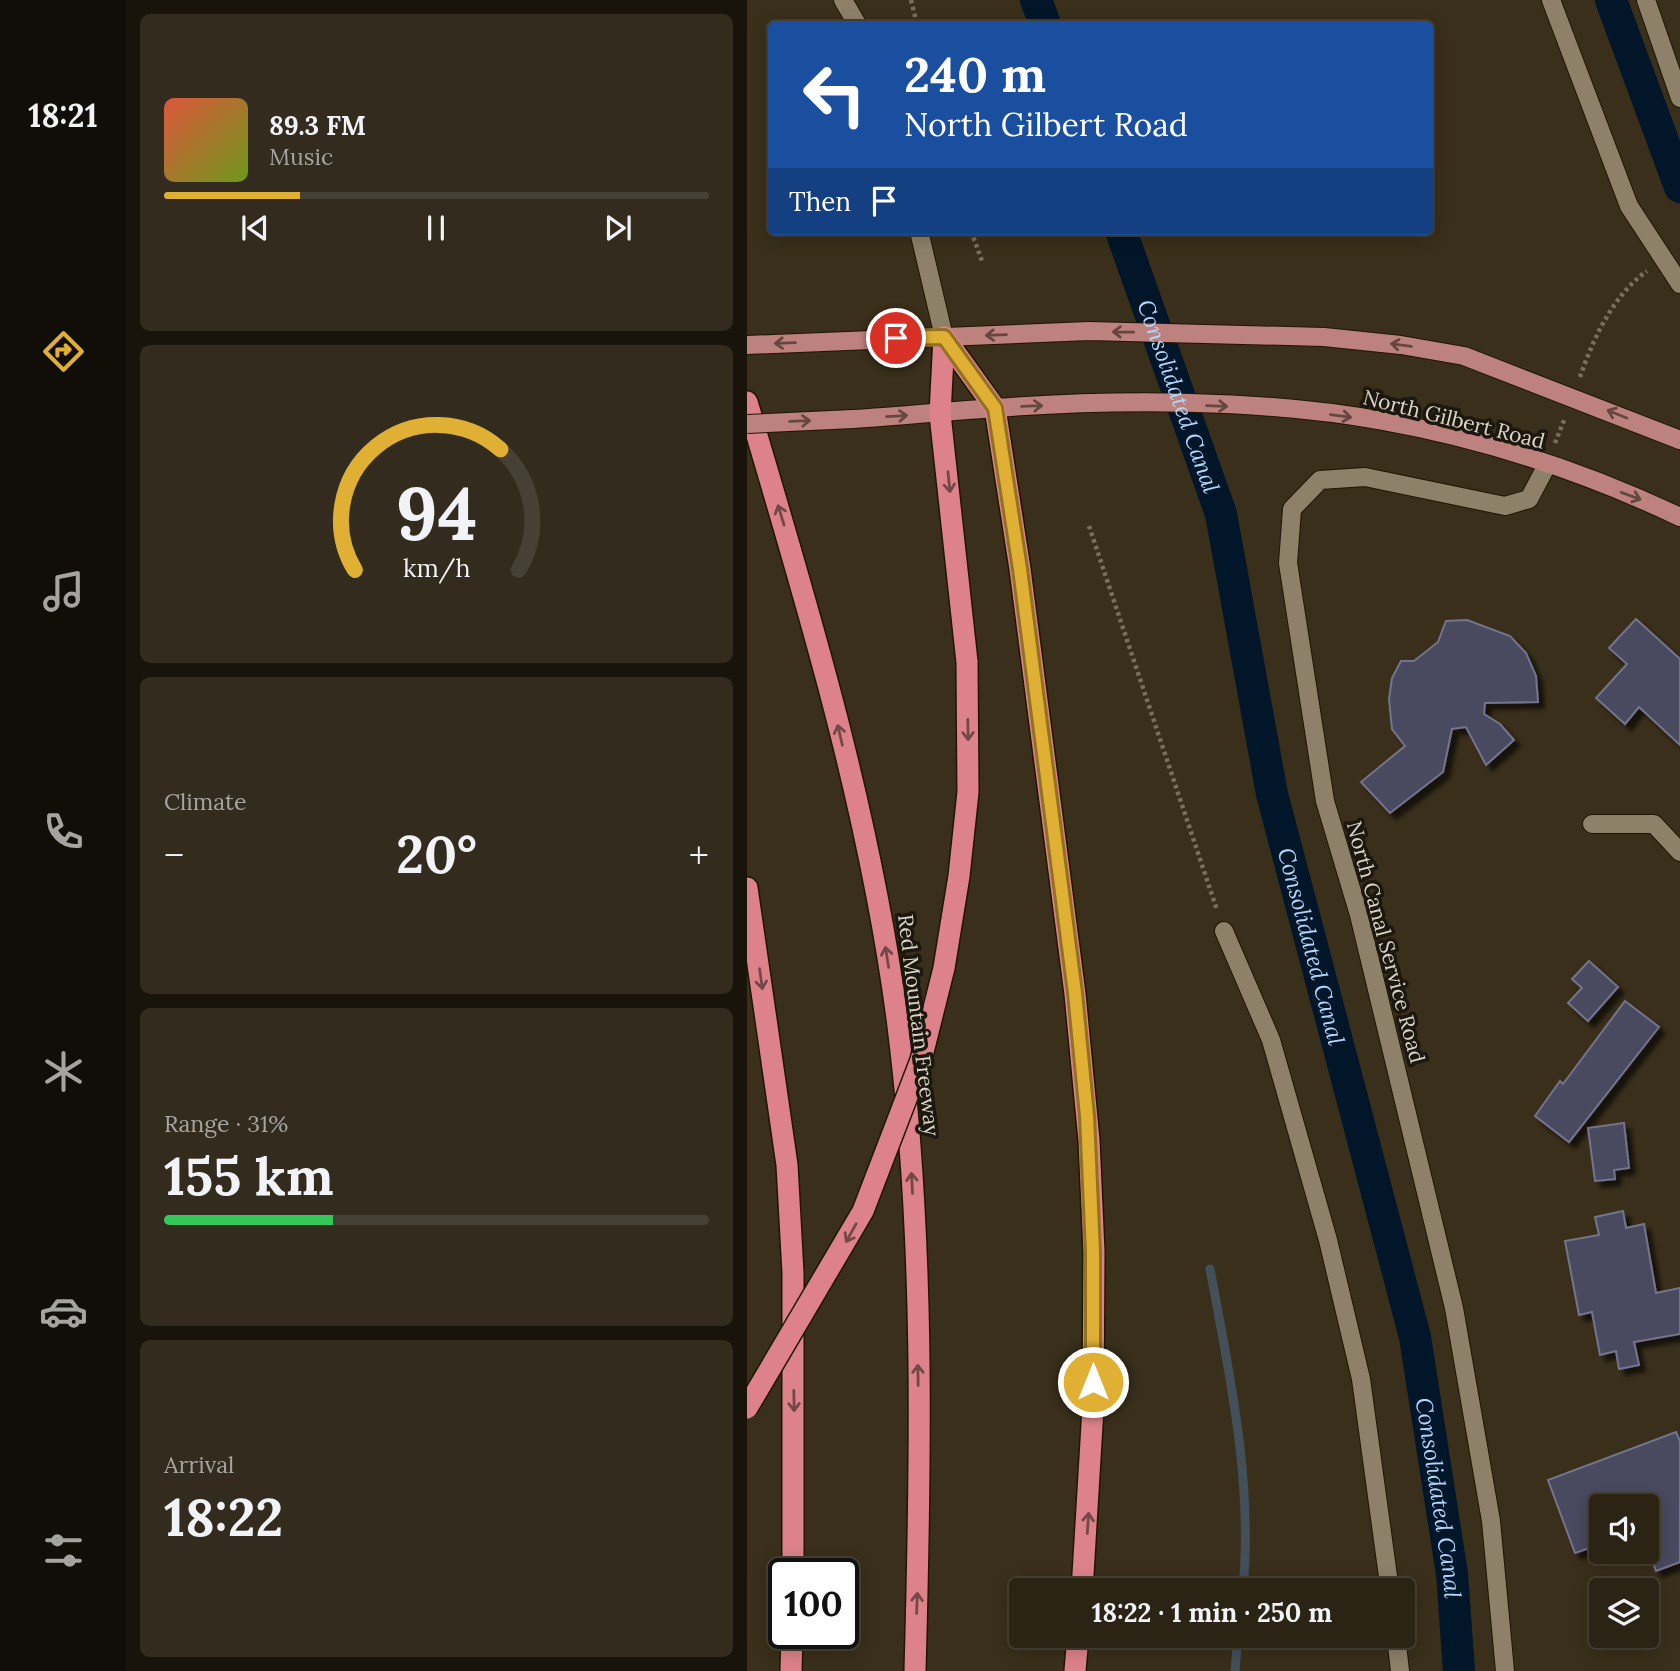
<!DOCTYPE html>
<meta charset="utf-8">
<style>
body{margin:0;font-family:Lora,serif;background:#332b1d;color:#f1f3f6;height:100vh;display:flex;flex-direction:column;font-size:26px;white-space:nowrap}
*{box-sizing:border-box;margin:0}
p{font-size:23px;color:#a6a4a0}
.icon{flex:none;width:38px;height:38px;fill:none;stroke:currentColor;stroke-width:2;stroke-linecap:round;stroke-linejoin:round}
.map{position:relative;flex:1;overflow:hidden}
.drawer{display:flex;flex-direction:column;gap:14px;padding:14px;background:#18130b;width:621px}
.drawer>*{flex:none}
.guide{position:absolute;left:21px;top:21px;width:665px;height:214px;border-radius:7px;box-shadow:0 4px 18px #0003,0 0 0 2px #474034;background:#1a4fa0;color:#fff;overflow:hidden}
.controls{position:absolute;left:842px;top:1494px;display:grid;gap:14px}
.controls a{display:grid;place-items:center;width:70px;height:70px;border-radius:7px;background:#2b2314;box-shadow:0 4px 18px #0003,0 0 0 2px #474034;font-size:35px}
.speed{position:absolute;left:21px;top:1558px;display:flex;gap:14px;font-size:35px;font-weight:700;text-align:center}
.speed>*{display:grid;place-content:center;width:91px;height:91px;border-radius:50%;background:#2b2314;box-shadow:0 4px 18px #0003,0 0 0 2px #474034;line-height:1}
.speed .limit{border:4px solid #111;border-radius:10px;background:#fff;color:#111}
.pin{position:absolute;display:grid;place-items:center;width:60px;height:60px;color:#fff;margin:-30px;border:4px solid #fff;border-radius:50%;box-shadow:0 2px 7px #0007}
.me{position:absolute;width:77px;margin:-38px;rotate:0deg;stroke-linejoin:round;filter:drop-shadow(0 0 5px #0008)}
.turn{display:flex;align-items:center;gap:24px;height:147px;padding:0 21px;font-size:32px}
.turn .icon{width:91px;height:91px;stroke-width:2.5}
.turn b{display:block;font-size:49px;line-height:60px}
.then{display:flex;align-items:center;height:66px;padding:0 21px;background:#0003;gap:14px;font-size:26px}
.big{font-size:52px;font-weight:800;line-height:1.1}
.drawer .card{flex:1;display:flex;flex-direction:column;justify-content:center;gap:10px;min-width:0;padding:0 24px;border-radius:10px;background:#332b1d}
.drawer .dial{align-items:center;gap:0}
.dial svg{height:182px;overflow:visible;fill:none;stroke:#474034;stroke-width:7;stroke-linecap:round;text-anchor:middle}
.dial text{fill:#f1f3f6;stroke:none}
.song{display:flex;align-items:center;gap:21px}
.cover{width:84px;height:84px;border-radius:10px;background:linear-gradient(135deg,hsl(10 70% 55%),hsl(80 70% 35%))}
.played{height:7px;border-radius:4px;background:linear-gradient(90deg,#dfb034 25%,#474034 25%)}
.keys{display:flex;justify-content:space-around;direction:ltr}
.heat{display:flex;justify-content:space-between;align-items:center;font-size:38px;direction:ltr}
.charge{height:10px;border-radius:5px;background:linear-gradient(90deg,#34c759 31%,#474034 0)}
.trip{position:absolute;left:262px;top:1578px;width:406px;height:70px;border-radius:7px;background:#2b2314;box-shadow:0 4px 18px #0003,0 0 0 2px #474034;font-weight:800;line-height:70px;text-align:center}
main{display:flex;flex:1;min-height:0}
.dock{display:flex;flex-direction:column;width:126px;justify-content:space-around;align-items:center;background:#110e08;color:#a6a4a0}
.dock .icon{width:49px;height:49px}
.dock .current{color:#dfb034}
.dock b{font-size:32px;color:#f1f3f6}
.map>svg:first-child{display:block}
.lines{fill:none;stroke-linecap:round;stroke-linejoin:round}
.stream{stroke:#434f59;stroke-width:9}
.canal{stroke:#02162a;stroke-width:32}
.building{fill:#48495f;stroke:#72748c;stroke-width:2;filter:url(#shadow)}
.minor-casing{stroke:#201603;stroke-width:20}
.major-casing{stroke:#201603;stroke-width:20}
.highway-casing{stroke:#201603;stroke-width:24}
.path{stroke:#786f5d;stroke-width:4.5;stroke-dasharray:3.5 3.5;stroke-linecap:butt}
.minor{stroke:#8d816a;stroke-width:18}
.major{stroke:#bd827d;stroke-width:18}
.highway{stroke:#dd828a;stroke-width:21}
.major-bridge-casing{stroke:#201603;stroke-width:20;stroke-linecap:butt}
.highway-bridge-casing{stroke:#201603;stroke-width:24;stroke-linecap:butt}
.major-bridge{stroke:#bd827d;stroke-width:18}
.highway-bridge{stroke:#dd828a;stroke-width:21}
.oneway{stroke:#644840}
.oneway2{stroke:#734846}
.route-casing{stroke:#917222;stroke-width:18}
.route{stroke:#dfb034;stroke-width:12}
.labels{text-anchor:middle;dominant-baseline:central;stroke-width:7;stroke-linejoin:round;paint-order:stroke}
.street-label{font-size:21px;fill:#dad3c7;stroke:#1c180f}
.water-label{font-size:23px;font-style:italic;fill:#b1d6fd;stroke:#1c180f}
</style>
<main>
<nav class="dock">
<b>18:21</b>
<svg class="icon current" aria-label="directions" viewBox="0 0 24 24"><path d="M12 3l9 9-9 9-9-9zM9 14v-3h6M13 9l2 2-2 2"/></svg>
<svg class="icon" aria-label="music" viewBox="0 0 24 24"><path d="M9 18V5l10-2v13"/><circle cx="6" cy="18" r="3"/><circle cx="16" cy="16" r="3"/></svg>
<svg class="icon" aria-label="phone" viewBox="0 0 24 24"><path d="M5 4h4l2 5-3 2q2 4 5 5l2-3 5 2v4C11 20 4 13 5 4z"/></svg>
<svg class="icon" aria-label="climate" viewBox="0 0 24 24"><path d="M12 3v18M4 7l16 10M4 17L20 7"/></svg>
<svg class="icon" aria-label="car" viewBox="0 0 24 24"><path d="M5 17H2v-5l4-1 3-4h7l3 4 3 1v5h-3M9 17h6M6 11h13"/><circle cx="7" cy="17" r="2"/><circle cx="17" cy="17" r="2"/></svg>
<svg class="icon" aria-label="filters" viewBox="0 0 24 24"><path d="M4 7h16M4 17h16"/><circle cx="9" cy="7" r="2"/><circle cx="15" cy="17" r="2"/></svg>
</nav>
<section class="drawer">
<div class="card">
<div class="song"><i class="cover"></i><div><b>89.3 FM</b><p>Music</p></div></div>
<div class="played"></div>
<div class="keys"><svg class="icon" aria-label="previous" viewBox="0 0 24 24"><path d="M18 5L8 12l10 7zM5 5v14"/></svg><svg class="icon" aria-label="pause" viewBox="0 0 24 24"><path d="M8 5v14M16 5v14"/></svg><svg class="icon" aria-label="next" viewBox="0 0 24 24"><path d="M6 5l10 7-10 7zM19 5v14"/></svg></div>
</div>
<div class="card dial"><svg viewBox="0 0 100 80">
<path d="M14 69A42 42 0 1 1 86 69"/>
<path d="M14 69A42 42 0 0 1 78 16" stroke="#dfb034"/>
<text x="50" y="56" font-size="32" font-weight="700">94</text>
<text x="50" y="72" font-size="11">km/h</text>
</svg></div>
<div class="card"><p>Climate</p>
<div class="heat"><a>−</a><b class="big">20°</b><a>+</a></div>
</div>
<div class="card"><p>Range · 31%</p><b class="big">155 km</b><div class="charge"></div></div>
<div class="card"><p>Arrival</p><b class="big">18:22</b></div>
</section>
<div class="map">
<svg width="933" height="1671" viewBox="0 0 933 1671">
<defs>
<filter id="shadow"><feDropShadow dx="6" dy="6" stdDeviation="2" flood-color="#0009"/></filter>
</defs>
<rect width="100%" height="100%" fill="#392f1a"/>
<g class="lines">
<g class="stream">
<path d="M463,1269C483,1376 506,1482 496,1591"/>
<polyline points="488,1671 491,1636"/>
</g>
<g class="canal">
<polyline points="289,0 298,24"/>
<polyline points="864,0 933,187"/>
<path id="s1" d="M374,231L474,514L525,794L668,1337L705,1574L712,1671"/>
</g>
</g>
<g class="building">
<polygon points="889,619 933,659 933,745 892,707 878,724 849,698 880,664 862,648"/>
<polygon points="720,620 763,636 779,653 789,676 791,702 738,703 737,714 753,724 767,740 739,765 719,727 705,729 696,772 643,813 614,782 658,746 645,729 642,699 645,678 654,661 667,661 691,642 699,621"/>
<polygon points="842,961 871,987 841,1021 821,1003 835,988 825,979"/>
<polygon points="878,1001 912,1027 822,1142 788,1116 813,1081 816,1084"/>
<polygon points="877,1123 882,1168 867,1170 868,1179 848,1181 841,1128"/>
<polygon points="876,1211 879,1228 897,1224 909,1293 933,1288 933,1334 887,1342 892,1365 872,1369 869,1351 853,1355 845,1312 832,1315 818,1241 852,1235 848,1217"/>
<polygon points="929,1432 933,1441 933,1562 909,1571 900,1545 900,1507 854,1507 854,1544 828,1553 801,1480"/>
</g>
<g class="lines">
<g class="minor-casing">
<g id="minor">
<polyline points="96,0 110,24"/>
<polyline points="804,0 882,206 933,284"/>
<polyline points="899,0 933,98"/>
<polyline points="172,231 197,337"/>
<polyline points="845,824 907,824 933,852"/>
<polyline points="477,931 524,1040 581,1240 614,1379 643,1591"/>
<polyline points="649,1636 653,1671"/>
<polyline points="758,1671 744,1521 707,1308 612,915 578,801 541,563 545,509 573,480 618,477 758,506 782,499 800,465"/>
</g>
</g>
<g class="major-casing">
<g id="major">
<polyline points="0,345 342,331 577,337 654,345 717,356 933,440"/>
<path d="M106,419C154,416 202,411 249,408C369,399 517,399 636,421C737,439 840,473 933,517"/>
</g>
</g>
<g class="highway-casing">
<g id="highway">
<polyline points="197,337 248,408 273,569 328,994 342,1140 347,1252 346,1408 335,1591"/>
<polyline points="197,337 193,414 220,662"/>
<path d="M0,402C60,604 122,808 150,1018C178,1234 174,1454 168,1671"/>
<polyline points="0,888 40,1165 46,1273 46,1573"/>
<polyline points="44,1671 45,1633"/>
<polyline points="328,1671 331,1636"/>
</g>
</g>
<g class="path">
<polyline points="164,0 170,24"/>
<polyline points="224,231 235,261"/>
<path d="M833,377C846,339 866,295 900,271"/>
<polyline points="808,443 818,418"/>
<polyline points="342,526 470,910"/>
</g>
<use href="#minor" class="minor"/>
<use href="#major" class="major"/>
<use href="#highway" class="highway"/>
<g class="major-bridge-casing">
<polyline id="major-bridge" points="0,424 106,419"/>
</g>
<g class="highway-bridge-casing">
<polyline id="highway-bridge" points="0,1408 116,1211 174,1060 197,968 212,876 221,792 220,662"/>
</g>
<use href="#major-bridge" class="major-bridge"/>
<use href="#highway-bridge" class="highway-bridge"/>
</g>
<defs><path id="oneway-shaft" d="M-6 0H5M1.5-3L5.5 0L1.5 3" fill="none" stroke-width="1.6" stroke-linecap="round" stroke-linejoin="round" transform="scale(1.75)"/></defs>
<g class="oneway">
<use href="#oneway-shaft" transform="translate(376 332) rotate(-179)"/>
<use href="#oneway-shaft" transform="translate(249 335) rotate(178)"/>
<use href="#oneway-shaft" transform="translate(38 343) rotate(178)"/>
<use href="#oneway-shaft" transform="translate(654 345) rotate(-172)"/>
<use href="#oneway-shaft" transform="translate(285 406) rotate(-2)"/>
<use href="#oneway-shaft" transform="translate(470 406) rotate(2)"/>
<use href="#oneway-shaft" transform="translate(870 414) rotate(-158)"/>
<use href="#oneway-shaft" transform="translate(150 416) rotate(-3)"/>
<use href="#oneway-shaft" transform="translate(594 416) rotate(7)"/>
<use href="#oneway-shaft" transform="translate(53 421) rotate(-2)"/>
<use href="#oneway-shaft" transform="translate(884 496) rotate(20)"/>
</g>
<g class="oneway2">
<use href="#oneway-shaft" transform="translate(202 482) rotate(84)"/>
<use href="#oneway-shaft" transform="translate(34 515) rotate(-107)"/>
<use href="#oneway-shaft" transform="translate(221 730) rotate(89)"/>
<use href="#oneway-shaft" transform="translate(93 735) rotate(-103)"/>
<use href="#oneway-shaft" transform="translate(140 957) rotate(-99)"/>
<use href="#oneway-shaft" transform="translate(14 979) rotate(82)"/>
<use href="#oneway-shaft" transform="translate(165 1183) rotate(-93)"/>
<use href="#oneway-shaft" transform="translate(104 1233) rotate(119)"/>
<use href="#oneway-shaft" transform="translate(171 1375) rotate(-91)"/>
<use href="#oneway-shaft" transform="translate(47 1401) rotate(89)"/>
<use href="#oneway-shaft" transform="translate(341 1523) rotate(-86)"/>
<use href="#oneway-shaft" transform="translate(170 1603) rotate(-88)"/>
</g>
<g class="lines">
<g class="route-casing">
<polyline id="route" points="149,338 197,337 248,408 273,569 328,993 340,1116 346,1252 346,1382"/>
</g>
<use href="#route" class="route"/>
</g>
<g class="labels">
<g class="street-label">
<text transform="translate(707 419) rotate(14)">North Gilbert Road</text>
<text transform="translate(639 942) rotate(75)">North Canal Service Road</text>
<text transform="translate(172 1025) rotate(83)">Red Mountain Freeway</text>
</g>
<g class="water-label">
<text stroke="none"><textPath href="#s1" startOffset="175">Consolidated Canal</textPath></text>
<text stroke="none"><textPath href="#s1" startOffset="742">Consolidated Canal</textPath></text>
<text stroke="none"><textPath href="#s1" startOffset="1309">Consolidated Canal</textPath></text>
</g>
</g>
</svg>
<div class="controls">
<a><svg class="icon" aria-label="sound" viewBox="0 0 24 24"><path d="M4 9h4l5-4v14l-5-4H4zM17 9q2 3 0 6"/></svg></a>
<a><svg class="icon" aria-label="layers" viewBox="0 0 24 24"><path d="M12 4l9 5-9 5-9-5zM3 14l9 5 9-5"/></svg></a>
</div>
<div class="speed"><div class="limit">100</div></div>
<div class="pin" style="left:149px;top:338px;background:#d93025"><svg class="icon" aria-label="arrive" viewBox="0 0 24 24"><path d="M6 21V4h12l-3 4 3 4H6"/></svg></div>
<svg class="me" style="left:346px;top:1382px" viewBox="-20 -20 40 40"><circle r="17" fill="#dfb034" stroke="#fff" stroke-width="3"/><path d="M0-11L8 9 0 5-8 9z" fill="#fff"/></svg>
<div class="trip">18:22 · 1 min · 250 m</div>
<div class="guide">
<div class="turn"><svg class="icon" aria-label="left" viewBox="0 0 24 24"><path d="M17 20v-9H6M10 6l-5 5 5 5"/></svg><div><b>240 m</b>North Gilbert Road</div></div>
<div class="then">Then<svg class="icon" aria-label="arrive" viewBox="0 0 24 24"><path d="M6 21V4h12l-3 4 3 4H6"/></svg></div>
</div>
</div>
</main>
